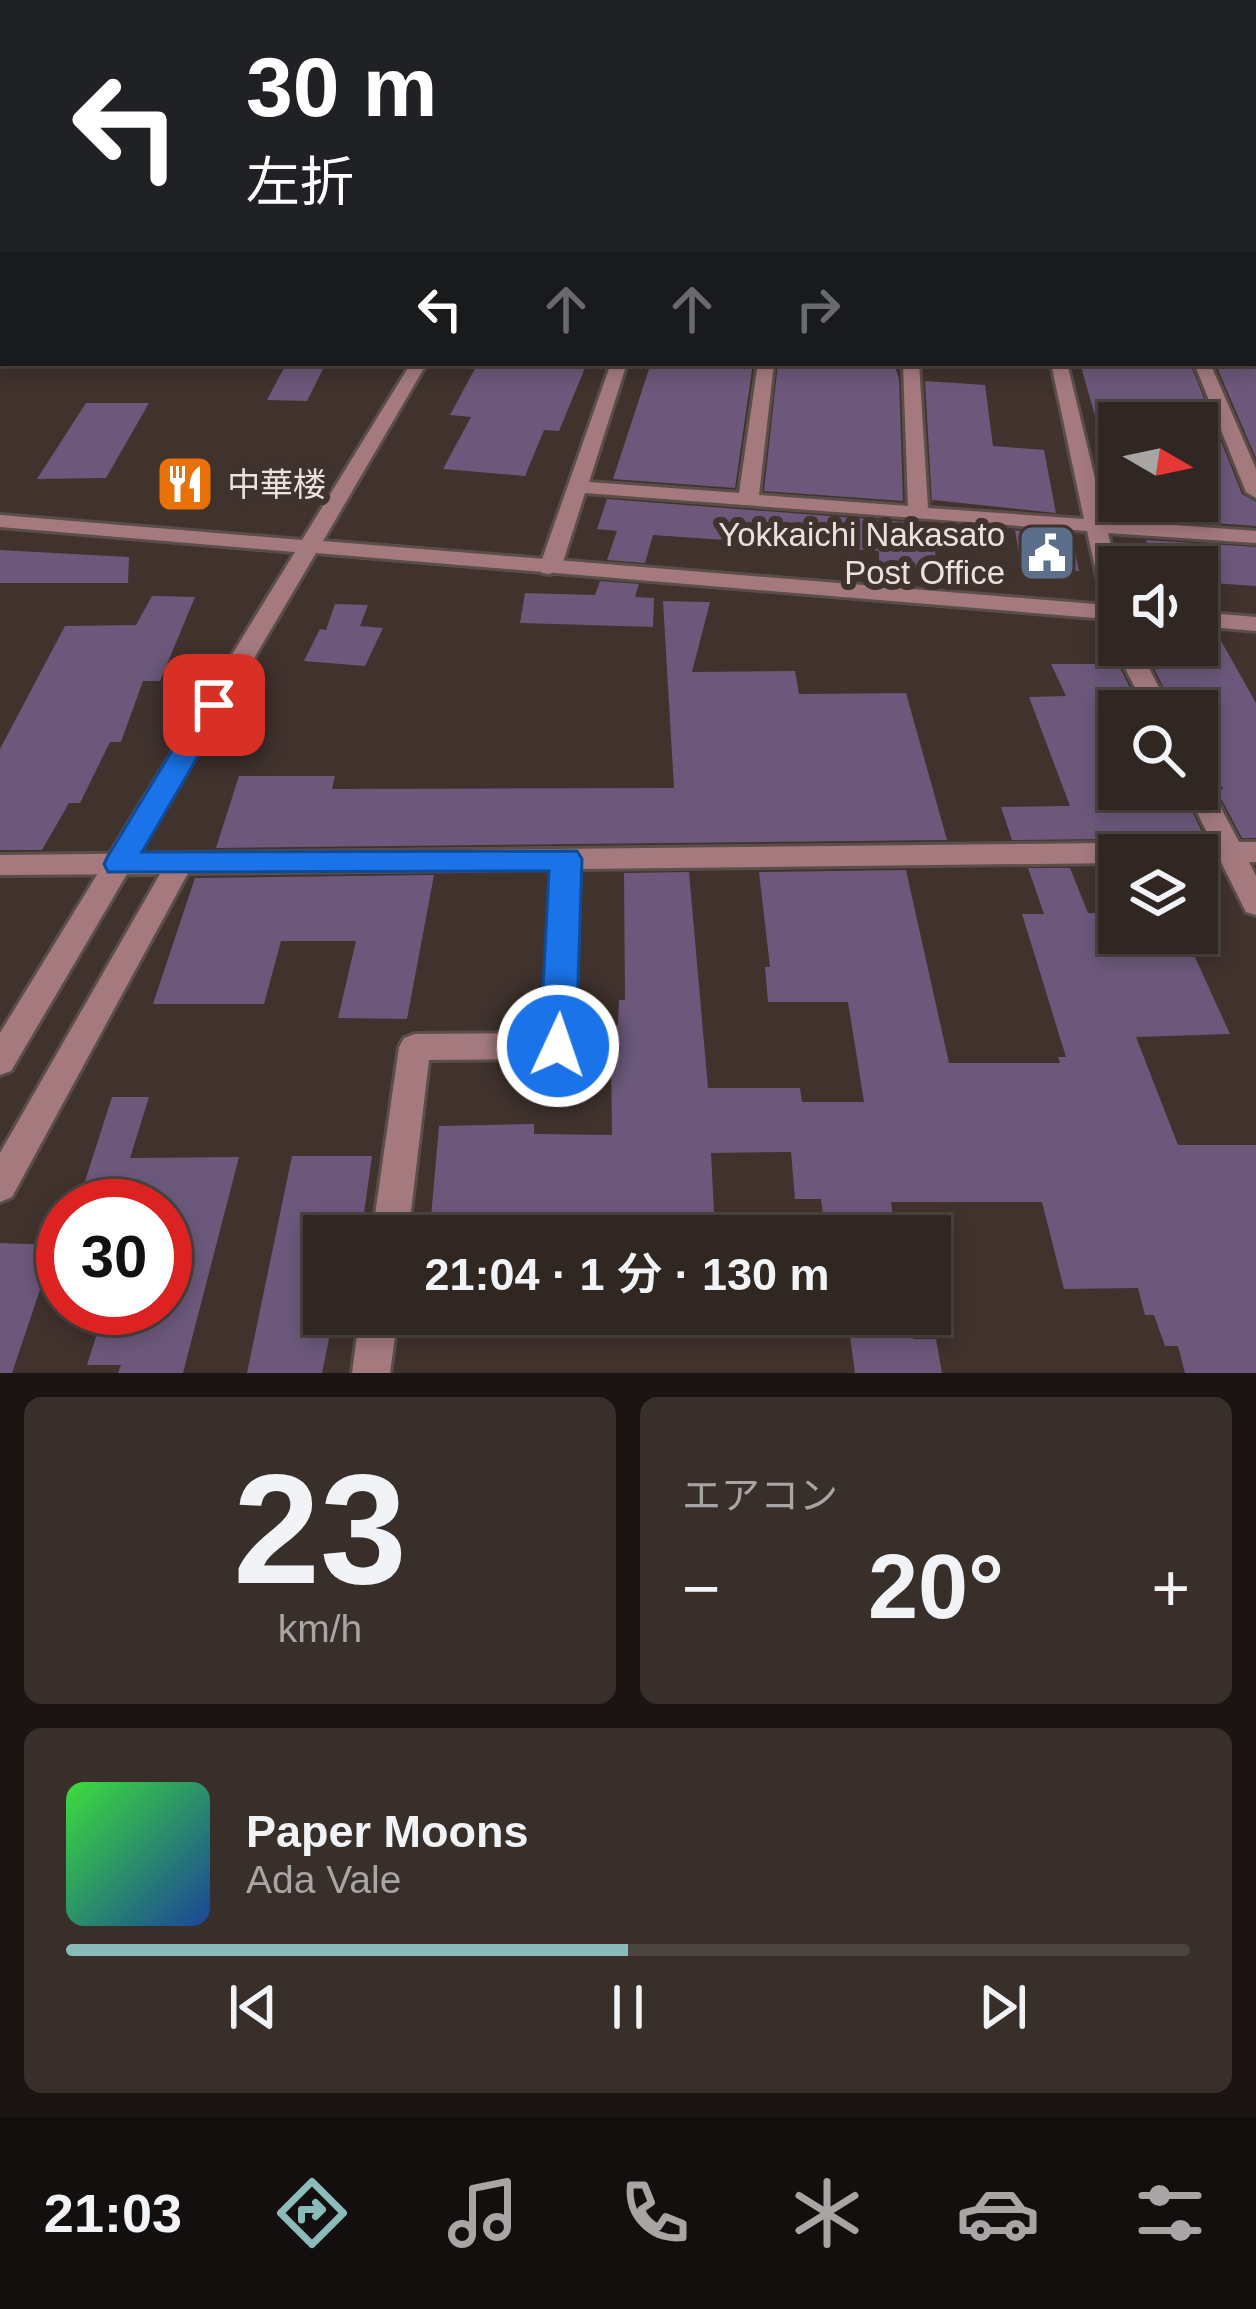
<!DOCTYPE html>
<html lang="ja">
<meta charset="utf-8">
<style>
body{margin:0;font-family:Arial,"Noto Sans JP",sans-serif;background:#382e2a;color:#f1f3f6;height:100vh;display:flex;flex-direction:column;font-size:45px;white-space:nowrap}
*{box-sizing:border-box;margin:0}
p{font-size:39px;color:#a8a5a5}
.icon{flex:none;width:66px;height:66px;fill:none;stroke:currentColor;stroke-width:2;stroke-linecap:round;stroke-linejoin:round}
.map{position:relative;height:1373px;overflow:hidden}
.side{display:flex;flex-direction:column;gap:24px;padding:24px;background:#1a1513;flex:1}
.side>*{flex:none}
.top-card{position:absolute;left:0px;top:0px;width:1257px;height:366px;box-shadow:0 6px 18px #0003,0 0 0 3px #4b4340;background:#202124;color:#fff;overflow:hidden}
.needle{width:78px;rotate:99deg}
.buttons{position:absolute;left:1098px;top:402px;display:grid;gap:24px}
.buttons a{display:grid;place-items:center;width:120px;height:120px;border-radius:0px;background:#302622;box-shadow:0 6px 18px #0003,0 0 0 3px #4b4340;font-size:60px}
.speed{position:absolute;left:36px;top:1179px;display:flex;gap:24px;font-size:60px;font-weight:700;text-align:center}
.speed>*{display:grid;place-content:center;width:156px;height:156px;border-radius:50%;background:#302622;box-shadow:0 6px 18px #0003,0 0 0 3px #4b4340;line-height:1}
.speed .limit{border:18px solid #d22;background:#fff;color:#111}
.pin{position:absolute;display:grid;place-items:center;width:102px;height:102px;color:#fff;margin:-51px;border-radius:24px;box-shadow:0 6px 18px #0006}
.me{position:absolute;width:132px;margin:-66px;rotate:3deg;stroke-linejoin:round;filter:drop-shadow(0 0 9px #0008)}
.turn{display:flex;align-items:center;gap:42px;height:252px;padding:0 48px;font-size:54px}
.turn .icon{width:156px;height:156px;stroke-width:2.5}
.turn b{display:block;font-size:84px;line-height:102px}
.lanes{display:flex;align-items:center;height:114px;padding:0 48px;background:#0003;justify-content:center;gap:60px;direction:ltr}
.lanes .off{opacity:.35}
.big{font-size:90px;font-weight:600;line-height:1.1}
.side .card{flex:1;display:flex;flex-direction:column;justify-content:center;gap:18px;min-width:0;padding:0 42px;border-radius:18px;background:#382e2a}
.side .dial{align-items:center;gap:0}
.dial b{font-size:156px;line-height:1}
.song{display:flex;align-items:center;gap:36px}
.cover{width:144px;height:144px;border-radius:18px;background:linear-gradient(135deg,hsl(120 70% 55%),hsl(220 70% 35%))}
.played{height:12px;border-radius:6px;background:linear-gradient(90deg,#8bbbb9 50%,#4b4340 50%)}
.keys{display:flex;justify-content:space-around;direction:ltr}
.heat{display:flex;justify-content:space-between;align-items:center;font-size:66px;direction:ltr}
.side .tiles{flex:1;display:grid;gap:24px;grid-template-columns:1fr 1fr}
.card:last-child{grid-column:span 2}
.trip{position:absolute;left:303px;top:1215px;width:648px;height:120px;border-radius:0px;background:#302622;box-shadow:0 6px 18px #0003,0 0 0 3px #4b4340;font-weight:600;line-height:120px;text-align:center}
.menu{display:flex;height:192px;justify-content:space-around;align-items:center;background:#130f0e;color:#a8a5a5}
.menu .icon{width:84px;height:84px}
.menu .current{color:#8bbbb9}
.menu b{font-size:54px;color:#f1f3f6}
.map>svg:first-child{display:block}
.building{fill:#6c587a}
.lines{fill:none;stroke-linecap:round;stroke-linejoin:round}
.minor-casing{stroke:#5b4e49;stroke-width:6}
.tertiary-casing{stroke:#5b4e49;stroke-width:6}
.trunk-casing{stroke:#5b4e49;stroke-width:6}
.minor{fill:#a47a7f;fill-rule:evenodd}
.tertiary{fill:#a47a7f;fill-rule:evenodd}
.trunk{fill:#fae0e3;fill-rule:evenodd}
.route{fill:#1a73e8;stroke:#114b97;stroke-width:3}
.labels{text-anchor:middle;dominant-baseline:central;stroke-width:12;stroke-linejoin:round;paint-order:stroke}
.poi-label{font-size:33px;fill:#ebe2de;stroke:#40322d;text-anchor:start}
</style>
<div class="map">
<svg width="1256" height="1373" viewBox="0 0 1256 1373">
<rect width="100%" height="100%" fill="#40322d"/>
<g class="building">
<polygon points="478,363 587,363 559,431 544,430 525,476 443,469 471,417 450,415"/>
<polygon points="651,363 753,363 735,488 613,479"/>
<polygon points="778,363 894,363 899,379 903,501 764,491"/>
<polygon points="1080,363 1190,363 1242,494 1256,502 1256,526 1139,518 1135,501 1206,501 1197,478 1197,423 1097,423"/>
<polygon points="286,364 325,365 307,401 267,400"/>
<polygon points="1216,365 1256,367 1256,458"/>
<polygon points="925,381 985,385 993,446 1044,450 1056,513 933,500 932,504"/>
<polygon points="86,403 149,403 106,478 37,479"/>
<polygon points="607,499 934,524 936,570 879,566 879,551 653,535 645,563 607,560 617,531 597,529"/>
<polygon points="1015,530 1072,538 1079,571 1021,567"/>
<polygon points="1146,540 1256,547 1256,586 1197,582 1197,567 1163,567 1161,557 1151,559"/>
<polygon points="0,550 129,557 128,583 0,583"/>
<polygon points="600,581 639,584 635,597 654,598 653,627 520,623 525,593 595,595"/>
<polygon points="152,596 195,597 160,681 143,681 121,742 110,742 80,803 69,803 42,850 0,850 0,749 65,626 136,625"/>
<polygon points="663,601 710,602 692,672 795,671 799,694 906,693 947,840 216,848 239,776 335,776 332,789 674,788"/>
<polygon points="335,604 368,605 360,626 383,628 365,666 304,661 320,629 326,630"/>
<polygon points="1197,631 1216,632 1256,703 1256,838 1242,838 1216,789 1223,789 1197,736 1197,711 1175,711 1152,664 1161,663 1153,648 1197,648"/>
<polygon points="1051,664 1118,664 1142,711 1119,711 1119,789 1181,789 1205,838 1012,840 1001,807 1070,806 1029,697 1066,696"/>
<polygon points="1028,868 1070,868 1088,913 1098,913 1105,933 1184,933 1230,1034 1136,1037 1178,1145 1256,1145 1256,1373 1185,1373 1178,1346 1165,1346 1154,1315 1145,1315 1138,1288 1064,1289 1042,1202 891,1202 896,1236 826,1236 821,1199 795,1199 791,1152 711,1153 714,1212 560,1212 560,1218 480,1221 480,1215 431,1217 439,1126 534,1124 534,1134 612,1135 611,1056 580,1056 581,1025 618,1025 619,1000 625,1000 624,873 689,872 708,1088 800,1088 802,1102 864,1102 848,1002 768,1002 765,967 770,967 759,872 906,870 949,1063 1060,1063 1058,1057 1066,1057 1022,914 1044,914"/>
<polygon points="434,875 407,1019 338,1018 356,941 281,941 264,1004 153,1004 195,878"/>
<polygon points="112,1097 149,1097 130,1158 239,1157 183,1373 118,1373 121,1365 87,1365 105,1308 165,1308 165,1206 77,1206"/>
<polygon points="292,1156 372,1156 364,1213 324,1213 324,1314 334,1314 322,1373 247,1373"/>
<polygon points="0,1243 55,1245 12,1373 0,1373"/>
<polygon points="847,1314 909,1314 913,1339 936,1339 942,1373 855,1373"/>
</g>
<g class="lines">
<g class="minor-casing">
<g id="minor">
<rect x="0" y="41" width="3" height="6"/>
<rect x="0" y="68" width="3" height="6"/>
<rect x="0" y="125" width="3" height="8"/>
<rect x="1254" y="167" width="2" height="8"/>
<rect x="1254" y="216" width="2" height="11"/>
<rect x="0" y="253" width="3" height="8"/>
<rect x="1254" y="320" width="2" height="10"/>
<polygon points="611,363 627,363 589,482 739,493 758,363 774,363 759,495 908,506 903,363 919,363 928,508 1084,519 1051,363 1067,363 1105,520 1256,531 1256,543 1108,533 1119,579 1119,634 1108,627 1087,531 585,493 561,568 550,574 542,573 539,568"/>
<polygon points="1194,363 1210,363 1256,469 1256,498 1246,492"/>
<polygon points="1119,640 1119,645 1137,645 1171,711 1147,711 1113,645"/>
<polygon points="1197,777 1206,780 1239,842 1256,842 1256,862 1249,862 1256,876 1256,915 1246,912 1221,862 1197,863 1197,855 1119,855 1119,863 580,869 574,1046 569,1055 558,1059 429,1060 408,1236 372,1236 399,1047 404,1038 415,1034 543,1033 552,869 188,873 12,1197 0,1202 0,1153 160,874 0,875 0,855 1212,842 1185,789 1197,789"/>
<polygon points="360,1314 398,1314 390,1373 352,1373"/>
</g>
</g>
<g class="tertiary-casing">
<g id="tertiary">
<polygon points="411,363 427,363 323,541 1119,606 1119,620 316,553 11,1071 0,1075 0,1033 295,552 0,527 0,515 302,540"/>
<polygon points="1197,612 1256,617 1256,631 1197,626"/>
</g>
</g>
<g class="trunk-casing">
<g id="trunk">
<rect x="0" y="62" width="3" height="8"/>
<rect x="1254" y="92" width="2" height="10"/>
</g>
</g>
<use href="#minor" class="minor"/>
<use href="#tertiary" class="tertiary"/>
<use href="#trunk" class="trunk"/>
</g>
<polygon class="route" points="214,696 228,705 142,852 577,851 582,859 576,1046 571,1057 558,1061 545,1057 540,1046 549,871 108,872 104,864 108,856 204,698"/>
<defs>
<g id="restaurant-square" transform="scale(3)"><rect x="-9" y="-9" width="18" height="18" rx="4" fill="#e8710a" stroke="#40322d"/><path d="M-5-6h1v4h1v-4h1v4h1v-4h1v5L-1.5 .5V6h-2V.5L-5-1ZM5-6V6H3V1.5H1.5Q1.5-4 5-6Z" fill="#fff"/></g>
<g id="civic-square" transform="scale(3)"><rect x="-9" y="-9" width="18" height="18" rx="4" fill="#5c6f8a" stroke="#40322d"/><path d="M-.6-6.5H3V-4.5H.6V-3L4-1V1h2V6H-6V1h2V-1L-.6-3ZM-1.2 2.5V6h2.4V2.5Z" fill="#fff"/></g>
</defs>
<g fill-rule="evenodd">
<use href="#restaurant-square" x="185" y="484"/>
<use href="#civic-square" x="1047" y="553"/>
</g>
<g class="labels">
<g class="poi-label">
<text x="227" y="484">中華楼</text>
<text x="1005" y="534" text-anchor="end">Yokkaichi Nakasato<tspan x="1005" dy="38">Post Office</tspan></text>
</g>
</g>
</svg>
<div class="buttons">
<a><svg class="needle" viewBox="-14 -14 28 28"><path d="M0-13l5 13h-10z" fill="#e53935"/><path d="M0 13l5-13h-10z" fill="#a8a5a5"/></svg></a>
<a><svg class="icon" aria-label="sound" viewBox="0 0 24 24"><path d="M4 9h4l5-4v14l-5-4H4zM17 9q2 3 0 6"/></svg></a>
<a><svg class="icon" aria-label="search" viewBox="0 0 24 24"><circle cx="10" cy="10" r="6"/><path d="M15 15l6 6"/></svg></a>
<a><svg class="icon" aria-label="layers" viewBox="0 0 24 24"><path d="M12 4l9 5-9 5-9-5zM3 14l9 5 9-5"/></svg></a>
</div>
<div class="speed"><div class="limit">30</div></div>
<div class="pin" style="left:214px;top:705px;background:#d93025"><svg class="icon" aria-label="arrive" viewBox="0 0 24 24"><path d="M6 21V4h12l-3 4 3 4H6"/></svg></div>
<svg class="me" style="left:558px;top:1046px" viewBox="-20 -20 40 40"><circle r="17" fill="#1a73e8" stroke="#fff" stroke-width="3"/><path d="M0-11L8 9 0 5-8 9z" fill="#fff"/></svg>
<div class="trip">21:04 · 1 分 · 130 m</div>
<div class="top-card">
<div class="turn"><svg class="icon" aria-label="left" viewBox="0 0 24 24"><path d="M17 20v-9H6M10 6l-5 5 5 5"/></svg><div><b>30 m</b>左折</div></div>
<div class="lanes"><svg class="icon" aria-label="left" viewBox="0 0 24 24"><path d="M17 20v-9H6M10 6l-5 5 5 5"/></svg><svg class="icon off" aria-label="ahead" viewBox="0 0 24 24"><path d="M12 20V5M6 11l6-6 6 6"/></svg><svg class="icon off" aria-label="ahead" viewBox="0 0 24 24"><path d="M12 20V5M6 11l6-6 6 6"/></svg><svg class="icon off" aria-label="right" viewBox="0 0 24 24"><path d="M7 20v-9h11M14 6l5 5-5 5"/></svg></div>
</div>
</div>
<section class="side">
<div class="tiles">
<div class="card dial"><b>23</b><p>km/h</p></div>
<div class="card"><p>エアコン</p>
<div class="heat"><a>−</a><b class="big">20°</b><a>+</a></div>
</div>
<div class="card">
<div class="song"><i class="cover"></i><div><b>Paper Moons</b><p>Ada Vale</p></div></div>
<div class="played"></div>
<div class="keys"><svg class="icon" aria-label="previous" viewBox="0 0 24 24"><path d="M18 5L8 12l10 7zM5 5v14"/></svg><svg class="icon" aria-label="pause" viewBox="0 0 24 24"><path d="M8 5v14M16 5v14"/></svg><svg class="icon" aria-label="next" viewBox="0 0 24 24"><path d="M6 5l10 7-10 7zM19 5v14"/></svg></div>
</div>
</div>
</section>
<nav class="menu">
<b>21:03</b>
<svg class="icon current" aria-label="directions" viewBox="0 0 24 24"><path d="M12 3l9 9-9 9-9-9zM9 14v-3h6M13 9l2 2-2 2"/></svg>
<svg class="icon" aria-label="music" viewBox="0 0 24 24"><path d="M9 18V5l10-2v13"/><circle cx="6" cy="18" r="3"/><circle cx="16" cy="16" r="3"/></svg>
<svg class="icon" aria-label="phone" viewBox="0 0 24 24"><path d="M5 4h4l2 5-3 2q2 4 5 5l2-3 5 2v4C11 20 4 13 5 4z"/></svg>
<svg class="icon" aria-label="climate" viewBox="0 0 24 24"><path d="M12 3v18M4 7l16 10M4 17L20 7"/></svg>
<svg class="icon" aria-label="car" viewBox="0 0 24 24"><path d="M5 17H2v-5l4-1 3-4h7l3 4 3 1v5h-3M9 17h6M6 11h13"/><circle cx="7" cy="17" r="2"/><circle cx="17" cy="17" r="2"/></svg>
<svg class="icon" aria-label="filters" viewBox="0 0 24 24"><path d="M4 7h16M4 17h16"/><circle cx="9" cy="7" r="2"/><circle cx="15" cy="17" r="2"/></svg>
</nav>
